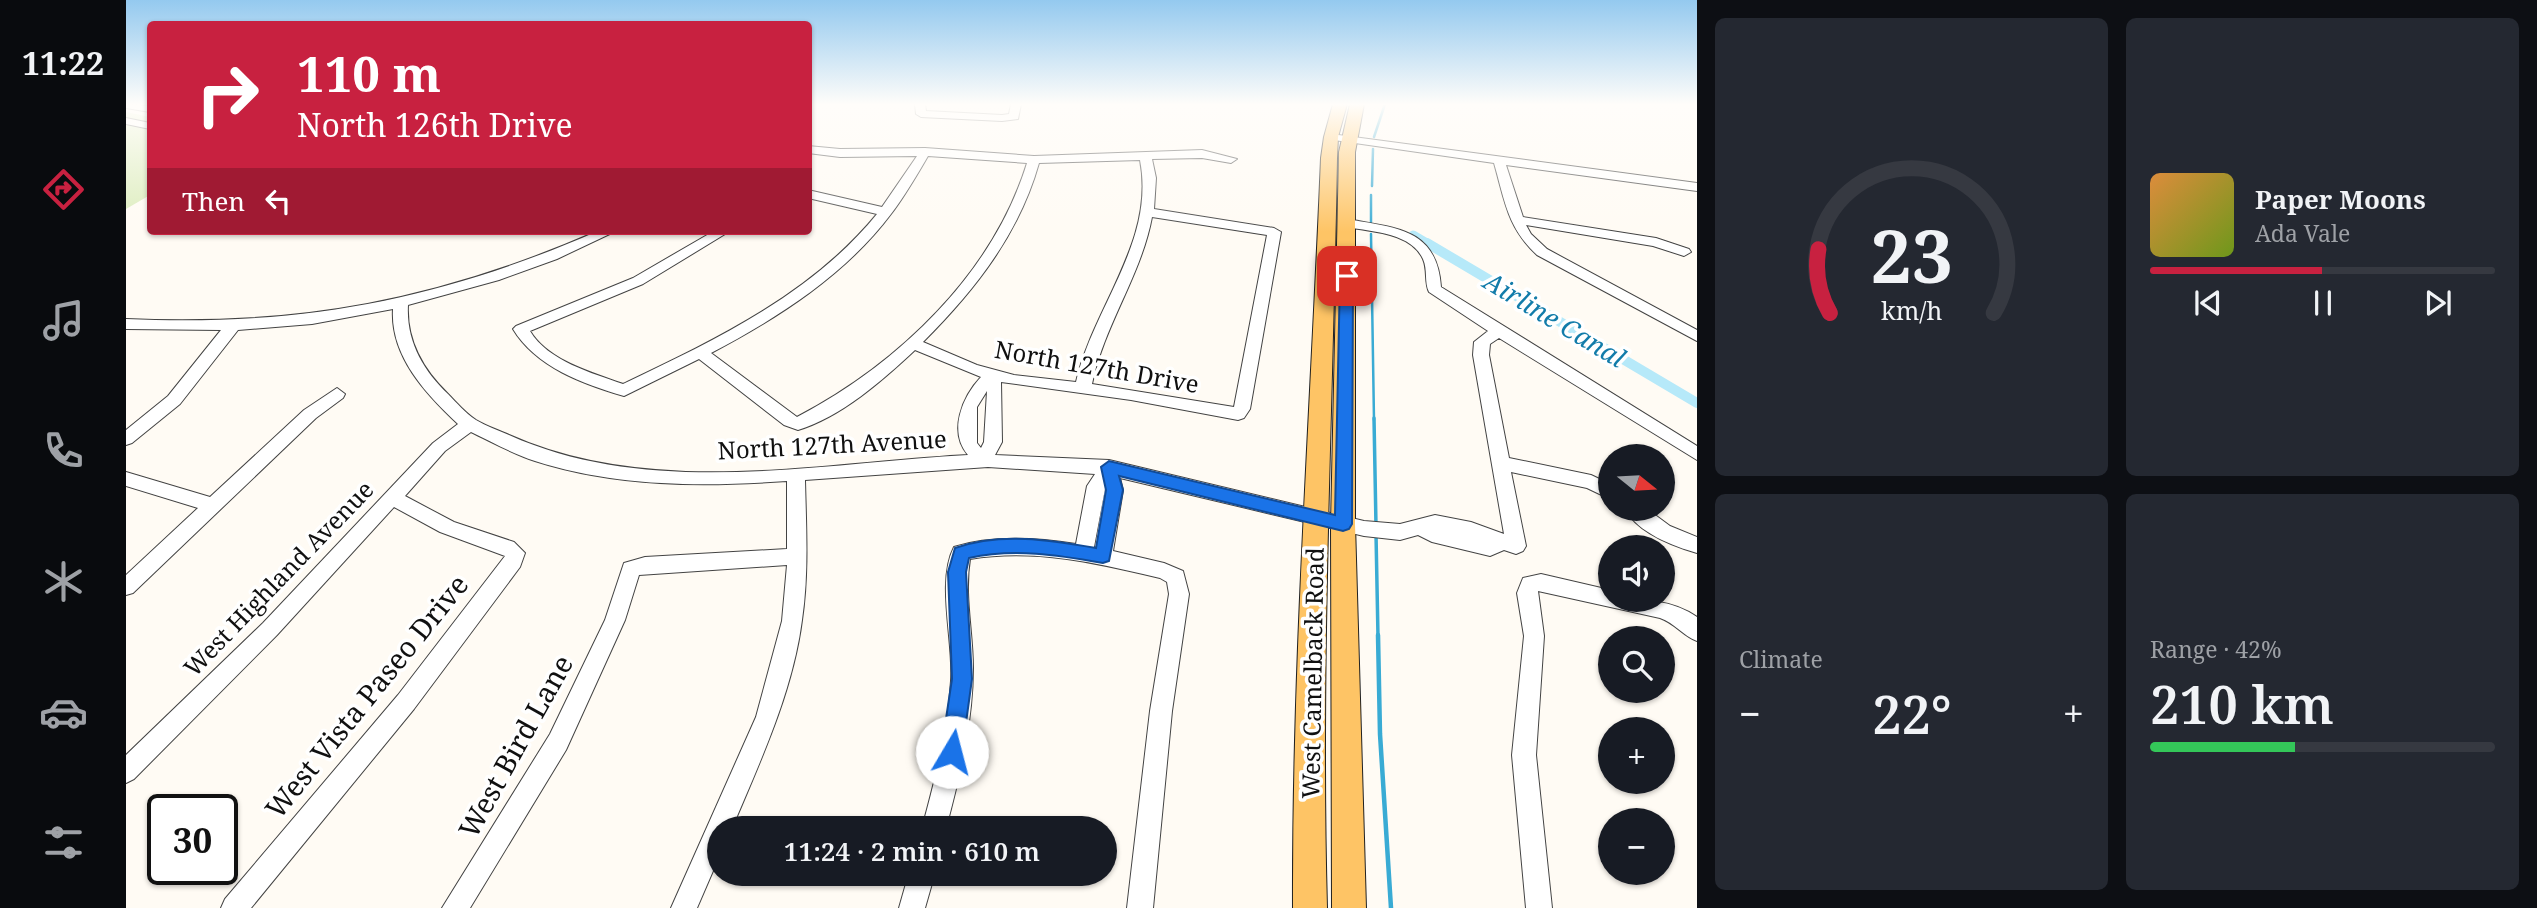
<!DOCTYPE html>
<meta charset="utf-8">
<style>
body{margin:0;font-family:"Noto Serif",serif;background:#242831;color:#f1f3f6;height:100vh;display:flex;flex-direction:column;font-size:26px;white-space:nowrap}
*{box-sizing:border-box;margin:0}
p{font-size:23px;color:#9ea1a6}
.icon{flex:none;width:38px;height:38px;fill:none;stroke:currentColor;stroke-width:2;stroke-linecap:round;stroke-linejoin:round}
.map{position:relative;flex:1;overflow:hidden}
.details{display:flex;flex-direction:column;gap:18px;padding:18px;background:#0d0f14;width:840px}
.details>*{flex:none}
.guide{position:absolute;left:21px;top:21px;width:665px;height:214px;border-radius:7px;box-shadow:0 2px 5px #0004;background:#c82140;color:#fff;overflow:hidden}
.needle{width:46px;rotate:108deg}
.fabs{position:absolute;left:1472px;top:444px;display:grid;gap:14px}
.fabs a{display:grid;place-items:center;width:77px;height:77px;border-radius:50%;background:#171b24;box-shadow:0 2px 5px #0004;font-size:35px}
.speed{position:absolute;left:21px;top:794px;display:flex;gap:14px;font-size:35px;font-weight:700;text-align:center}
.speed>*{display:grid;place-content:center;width:91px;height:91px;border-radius:50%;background:#171b24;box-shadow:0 2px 5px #0004;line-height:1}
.speed .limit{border:4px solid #111;border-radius:10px;background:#fff;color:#111}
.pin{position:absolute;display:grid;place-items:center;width:60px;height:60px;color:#fff;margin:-30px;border-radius:14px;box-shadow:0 4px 10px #0006}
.me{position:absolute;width:77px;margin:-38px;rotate:8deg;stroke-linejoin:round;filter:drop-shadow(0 0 5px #0008)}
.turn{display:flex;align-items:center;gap:24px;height:147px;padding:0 35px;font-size:32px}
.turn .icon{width:91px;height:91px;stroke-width:2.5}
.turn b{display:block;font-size:49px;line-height:60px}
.then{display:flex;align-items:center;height:66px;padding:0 35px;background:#0003;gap:14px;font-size:26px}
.big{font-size:52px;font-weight:600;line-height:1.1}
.details .tile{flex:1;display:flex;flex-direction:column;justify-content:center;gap:10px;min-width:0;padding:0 24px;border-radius:10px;background:#242831}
.details .dial{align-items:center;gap:0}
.dial svg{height:182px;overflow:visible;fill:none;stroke:#363941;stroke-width:7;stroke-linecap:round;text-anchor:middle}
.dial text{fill:#f1f3f6;stroke:none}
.song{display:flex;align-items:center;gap:21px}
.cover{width:84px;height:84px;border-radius:10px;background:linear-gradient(135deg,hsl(30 70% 55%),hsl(80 70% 35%))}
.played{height:7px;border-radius:4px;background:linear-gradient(90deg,#c82140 50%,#363941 50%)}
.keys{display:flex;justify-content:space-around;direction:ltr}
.heat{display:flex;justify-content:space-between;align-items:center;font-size:38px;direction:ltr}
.charge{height:10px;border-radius:5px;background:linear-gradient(90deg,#34c759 42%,#363941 0)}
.details .tiles{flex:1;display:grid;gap:18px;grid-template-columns:repeat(2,1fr)}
.trip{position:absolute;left:581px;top:816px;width:410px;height:70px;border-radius:35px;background:#171b24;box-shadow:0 2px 5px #0004;font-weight:600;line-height:70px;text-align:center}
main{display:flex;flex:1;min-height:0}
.tabs{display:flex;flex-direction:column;width:126px;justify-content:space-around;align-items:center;background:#090b0e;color:#9ea1a6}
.tabs .icon{width:49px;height:49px}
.tabs .active{color:#c82140}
.tabs b{font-size:32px;color:#f1f3f6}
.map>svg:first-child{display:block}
.green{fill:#dbecbb}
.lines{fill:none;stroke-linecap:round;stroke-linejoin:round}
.stream-far2{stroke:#39abd4;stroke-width:2.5}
.stream-far1{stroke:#39abd4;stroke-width:3.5}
.stream{stroke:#39abd4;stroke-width:4.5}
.canal-far1{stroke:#b6e9f9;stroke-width:9}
.canal{stroke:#b6e9f9;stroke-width:10}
.minor-casing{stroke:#434343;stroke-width:2}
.major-casing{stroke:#212121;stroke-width:2}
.minor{fill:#fff;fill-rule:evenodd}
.major{fill:#fec465;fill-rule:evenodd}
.route{fill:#1a73e8;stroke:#114b97;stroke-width:2}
.labels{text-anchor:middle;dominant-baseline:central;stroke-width:7;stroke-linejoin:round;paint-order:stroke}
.street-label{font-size:24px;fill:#101010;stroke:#fff}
.water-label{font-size:26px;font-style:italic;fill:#127caa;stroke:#fff}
.near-street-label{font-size:28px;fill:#101010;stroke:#fff}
</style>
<main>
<nav class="tabs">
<b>11:22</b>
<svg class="icon active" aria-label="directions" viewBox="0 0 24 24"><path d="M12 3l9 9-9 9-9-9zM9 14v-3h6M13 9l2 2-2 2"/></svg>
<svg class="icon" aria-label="music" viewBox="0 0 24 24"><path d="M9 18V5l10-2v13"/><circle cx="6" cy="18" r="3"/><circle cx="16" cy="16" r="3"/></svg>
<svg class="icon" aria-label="phone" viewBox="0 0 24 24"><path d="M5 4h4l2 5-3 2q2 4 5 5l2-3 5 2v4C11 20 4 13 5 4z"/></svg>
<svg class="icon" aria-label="climate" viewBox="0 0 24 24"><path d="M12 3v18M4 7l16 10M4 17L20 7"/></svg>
<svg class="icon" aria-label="car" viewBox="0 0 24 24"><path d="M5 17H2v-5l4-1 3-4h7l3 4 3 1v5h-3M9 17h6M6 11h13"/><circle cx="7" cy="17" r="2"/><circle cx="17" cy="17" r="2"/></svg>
<svg class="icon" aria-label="filters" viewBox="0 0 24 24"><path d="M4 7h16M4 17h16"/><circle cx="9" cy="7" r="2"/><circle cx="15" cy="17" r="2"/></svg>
</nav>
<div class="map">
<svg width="1571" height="908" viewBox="0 0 1571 908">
<rect width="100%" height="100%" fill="#fffbf4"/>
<polygon class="green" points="0,112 24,117 24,195 0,209"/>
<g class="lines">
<g class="stream-far2">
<polyline points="1248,137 1259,104"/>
<polyline points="1246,186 1247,149"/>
<polyline points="1245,195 1245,222"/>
<polyline points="1245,234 1248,420"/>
</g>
<g class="stream-far1">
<polyline points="1248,418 1250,526"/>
<polyline points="1250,534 1252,637"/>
</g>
<polyline class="stream" points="1252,635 1254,734 1265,908"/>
<polyline class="canal-far1" points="1287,235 1304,245"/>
<polyline class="canal" points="1301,243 1571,403"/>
<g class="minor-casing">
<g id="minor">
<polygon points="0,104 24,106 24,112 0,108"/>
<polygon points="789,104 799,104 800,111 876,115 883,114 885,104 895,104 892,119 876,121 795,117 790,114"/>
<polygon points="0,118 24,123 24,129 0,124"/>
<path d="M1205,134L1571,183V191L1380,165L1397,217L1530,238L1563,249L1565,252L1558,256L1527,246L1400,225L1405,234L1421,249L1571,330V341L1411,255C1381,227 1379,201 1368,163L1201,139L1199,137Z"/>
<path d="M682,146L714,149L799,148L908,156L1076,150L1111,159L1105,163L1076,158L1026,159L1030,178L1028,209L1148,228L1155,232L1124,409L1118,418L1112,420L1005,400L875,382L876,442L869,455L983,460L1238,521L1274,524L1309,515L1345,522L1378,534L1347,355L1348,342L1362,331L1303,292C1298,282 1302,270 1297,259C1284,231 1242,232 1216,226L1214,223L1221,219C1270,228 1311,228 1315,287L1571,446V460L1373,338L1364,344L1363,355L1383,458L1465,475L1484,484V499L1461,488L1385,472L1400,546L1397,551L1390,554L1378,550L1364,556L1306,542L1292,535L1274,540L1238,536L994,478L997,490L987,551L1038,563L1057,571L1063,594L1046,711L1027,908H1001L1024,711L1043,594L1041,582L1034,578C971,563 908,548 844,559C838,596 847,631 847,668C847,721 834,776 820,828H796C809,780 822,730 825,681C828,642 810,582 828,547C866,535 911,538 950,544L961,486L969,474L862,467L679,480C680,526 683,573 676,620C667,691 634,762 606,828H593V857L571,908H545L630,717L656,621L661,565L513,575L499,620L440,750L344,908H316L424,734L479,620L498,563L519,557L661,549V481C577,487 490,487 409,461C387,454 366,442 345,432L319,451L279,496L328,522L388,542L399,553L394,567L288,709L125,908H95L99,899L272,695L379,556L314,532L268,507L151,635L8,779L0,783V755L137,623L307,443L332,424C300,394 264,356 267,309L186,324L112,330L54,404L6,443L0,445V430L42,396L95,330L0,329V319C173,327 314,300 472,231H490L431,259L373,280L282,305C280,341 297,370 322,394C331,403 339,413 350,420C360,426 372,430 383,435C525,499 692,463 842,455C822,432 836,397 855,377L789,350C757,380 715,417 672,430L658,425L573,359L498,396C457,384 410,367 387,329L390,326L507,278L588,231H604L517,284L404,331C422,361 466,373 497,384C589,340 685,295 751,214L682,198V190L756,207L791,156L714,157L682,153ZM802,156L901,163C867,274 772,364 671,417L585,353C652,318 720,274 765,214C778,197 791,175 802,156ZM1014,160C1030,241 967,307 950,382L888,375L851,365L797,342C849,290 893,234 913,163ZM1026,217L1141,235L1108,407L966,384C978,325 1015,276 1026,217ZM861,391L858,442L855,448L851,443V407ZM979,489V490L969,547H968Z"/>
<polygon points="211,388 219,394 217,398 190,418 7,593 0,595 0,575 72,508 0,486 0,472 84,497 178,410"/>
<path d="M1499,509H1521L1544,526L1571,537V553C1547,546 1512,533 1499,509Z"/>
<path d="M1415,574L1484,590V600C1515,600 1544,598 1571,617V641C1557,636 1549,623 1534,618L1412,591L1418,636L1410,755L1426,908H1400L1386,755L1398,636L1391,593L1397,578Z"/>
<polygon points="783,873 809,873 799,908 773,908"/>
</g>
</g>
<g class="major-casing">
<g id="major">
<path d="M1207,104H1221L1212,137L1211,158C1207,408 1194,658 1201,908H1167C1166,658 1185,408 1195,158L1198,137Z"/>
<polygon points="1224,104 1238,104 1229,152 1229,524 1240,908 1206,908 1205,524 1213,152"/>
</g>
</g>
<use href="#minor" class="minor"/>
<use href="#major" class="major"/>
</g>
<linearGradient id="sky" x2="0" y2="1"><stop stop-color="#94c9ef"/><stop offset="0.45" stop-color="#fffdfa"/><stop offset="1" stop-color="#fffdfa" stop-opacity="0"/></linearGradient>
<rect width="1571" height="232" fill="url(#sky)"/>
<path class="route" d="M1221,273L1227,276L1226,524L1223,529L1217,531L993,476L997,490L983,561L977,563C932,555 888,548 843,558L840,572L846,679L836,752L833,760L826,763L818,760L815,752L826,679L822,572L829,548C875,532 924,540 970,548L980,490L975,467L983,461L1209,515L1214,276Z"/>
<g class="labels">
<g class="street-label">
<text transform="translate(971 366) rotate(10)">North 127th Drive</text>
<text transform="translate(706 444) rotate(-3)">North 127th Avenue</text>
<text transform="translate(152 578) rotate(-46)">West Highland Avenue</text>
<text transform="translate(1186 673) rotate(-89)">West Camelback Road</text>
</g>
<g class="water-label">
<text transform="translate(1429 319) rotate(31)">Airline Canal</text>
</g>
<g class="near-street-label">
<text transform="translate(240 696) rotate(-51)">West Vista Paseo Drive</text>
<text transform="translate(389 746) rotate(-61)">West Bird Lane</text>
</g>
</g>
</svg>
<div class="fabs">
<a><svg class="needle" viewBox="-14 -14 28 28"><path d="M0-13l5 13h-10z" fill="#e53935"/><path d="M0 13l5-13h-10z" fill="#9ea1a6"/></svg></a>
<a><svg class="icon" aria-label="sound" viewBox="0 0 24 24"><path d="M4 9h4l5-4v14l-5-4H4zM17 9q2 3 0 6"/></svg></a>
<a><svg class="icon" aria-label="search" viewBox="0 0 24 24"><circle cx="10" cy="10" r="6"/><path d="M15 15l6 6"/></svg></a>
<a>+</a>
<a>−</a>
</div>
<div class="speed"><div class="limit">30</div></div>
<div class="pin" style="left:1221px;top:276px;background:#d93025"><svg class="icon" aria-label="arrive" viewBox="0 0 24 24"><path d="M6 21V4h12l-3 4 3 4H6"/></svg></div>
<svg class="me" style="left:826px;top:752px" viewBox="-20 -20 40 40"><circle r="19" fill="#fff"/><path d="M0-13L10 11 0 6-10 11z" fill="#1a73e8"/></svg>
<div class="trip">11:24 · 2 min · 610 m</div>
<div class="guide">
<div class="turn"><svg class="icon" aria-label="right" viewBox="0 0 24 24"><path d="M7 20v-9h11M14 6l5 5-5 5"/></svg><div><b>110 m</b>North 126th Drive</div></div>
<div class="then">Then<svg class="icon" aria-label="left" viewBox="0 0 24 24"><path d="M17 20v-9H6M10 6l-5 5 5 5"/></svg></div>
</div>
</div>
<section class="details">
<div class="tiles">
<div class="tile dial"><svg viewBox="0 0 100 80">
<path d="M14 69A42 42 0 1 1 86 69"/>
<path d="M14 69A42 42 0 0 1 9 41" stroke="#c82140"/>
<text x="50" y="56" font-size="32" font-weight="700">23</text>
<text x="50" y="72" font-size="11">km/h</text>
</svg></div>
<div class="tile">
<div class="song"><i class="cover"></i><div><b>Paper Moons</b><p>Ada Vale</p></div></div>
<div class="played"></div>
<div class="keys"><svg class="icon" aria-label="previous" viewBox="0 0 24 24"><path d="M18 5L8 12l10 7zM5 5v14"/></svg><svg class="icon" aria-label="pause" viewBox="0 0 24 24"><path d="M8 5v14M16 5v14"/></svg><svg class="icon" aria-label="next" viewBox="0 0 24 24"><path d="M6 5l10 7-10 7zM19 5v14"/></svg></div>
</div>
<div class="tile"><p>Climate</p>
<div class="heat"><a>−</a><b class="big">22°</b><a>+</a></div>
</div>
<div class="tile"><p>Range · 42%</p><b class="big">210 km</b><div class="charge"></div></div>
</div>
</section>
</main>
